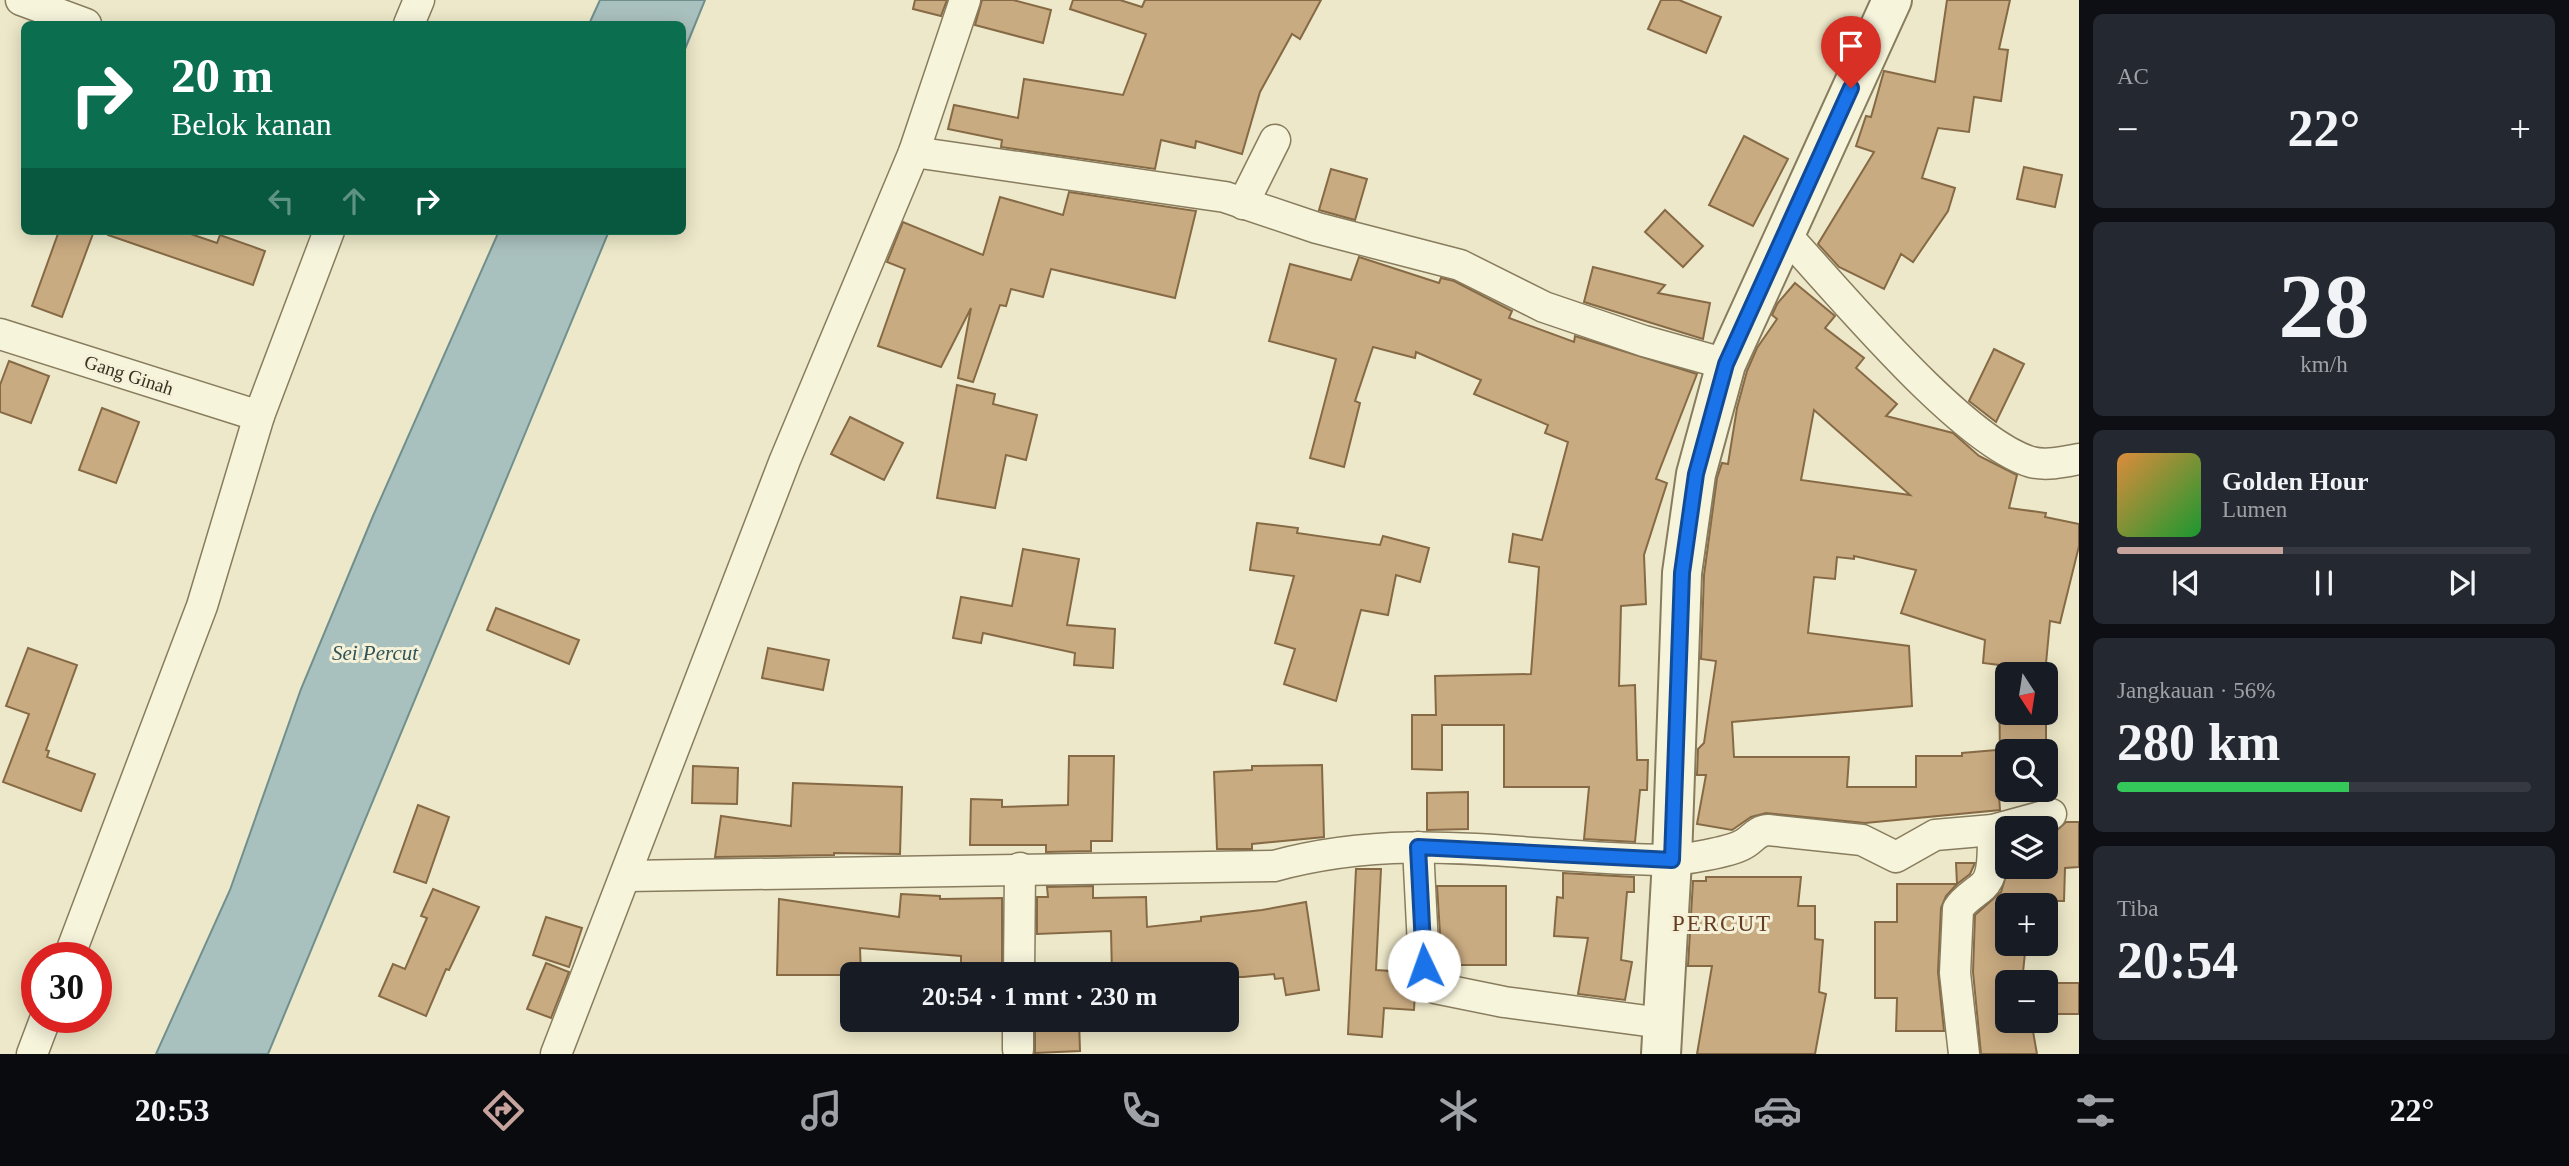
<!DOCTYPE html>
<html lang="id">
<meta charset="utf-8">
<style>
body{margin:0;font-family:Georgia,serif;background:#242831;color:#f1f3f6;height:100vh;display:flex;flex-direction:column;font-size:26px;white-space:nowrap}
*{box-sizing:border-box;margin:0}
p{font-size:23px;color:#9ea1a6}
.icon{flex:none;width:38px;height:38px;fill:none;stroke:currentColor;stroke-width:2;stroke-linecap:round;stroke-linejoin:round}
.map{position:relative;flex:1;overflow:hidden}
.sheet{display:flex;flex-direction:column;gap:14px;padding:14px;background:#0d0f14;width:490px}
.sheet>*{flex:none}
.banner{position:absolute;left:21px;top:21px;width:665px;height:214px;border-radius:10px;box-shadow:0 4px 18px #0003;background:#0b6e4f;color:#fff;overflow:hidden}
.needle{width:46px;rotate:168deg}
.fabs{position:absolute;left:1995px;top:662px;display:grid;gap:14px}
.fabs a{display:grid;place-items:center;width:63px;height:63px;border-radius:10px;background:#171b24;box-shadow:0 4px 18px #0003;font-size:35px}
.speed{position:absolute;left:21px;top:942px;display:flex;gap:14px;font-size:35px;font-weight:700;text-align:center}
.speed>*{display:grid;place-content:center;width:91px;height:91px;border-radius:50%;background:#171b24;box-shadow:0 4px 18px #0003;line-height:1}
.speed .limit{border:10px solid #d22;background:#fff;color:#111}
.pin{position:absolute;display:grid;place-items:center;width:60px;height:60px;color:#fff;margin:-72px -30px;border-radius:50% 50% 50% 0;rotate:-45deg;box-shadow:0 0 7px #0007}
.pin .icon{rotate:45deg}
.me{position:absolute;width:77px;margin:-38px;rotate:357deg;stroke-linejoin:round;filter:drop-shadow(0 0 5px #0008)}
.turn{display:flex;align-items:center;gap:24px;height:147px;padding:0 35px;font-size:32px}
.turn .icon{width:91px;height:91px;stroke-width:2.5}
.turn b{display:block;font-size:49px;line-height:60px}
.lanes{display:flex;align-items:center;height:66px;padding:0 35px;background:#0003;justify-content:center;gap:35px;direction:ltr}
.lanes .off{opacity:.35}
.big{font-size:52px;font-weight:600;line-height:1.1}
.sheet .widget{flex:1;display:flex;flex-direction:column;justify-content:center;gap:10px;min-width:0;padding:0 24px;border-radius:10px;background:#242831}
.sheet .dial{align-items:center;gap:0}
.dial b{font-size:91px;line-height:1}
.song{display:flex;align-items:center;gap:21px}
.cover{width:84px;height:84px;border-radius:10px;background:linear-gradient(135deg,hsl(30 70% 55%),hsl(130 70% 35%))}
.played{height:7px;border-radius:4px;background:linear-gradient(90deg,#c7a39d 40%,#363941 40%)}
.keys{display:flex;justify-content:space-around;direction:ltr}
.heat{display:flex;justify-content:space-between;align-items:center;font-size:38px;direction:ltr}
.charge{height:10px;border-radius:5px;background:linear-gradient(90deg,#34c759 56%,#363941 0)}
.trip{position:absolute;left:840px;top:962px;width:399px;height:70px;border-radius:10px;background:#171b24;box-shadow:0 4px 18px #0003;font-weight:600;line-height:70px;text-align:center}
.tab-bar{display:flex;height:112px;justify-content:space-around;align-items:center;background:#090b0e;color:#9ea1a6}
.tab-bar .icon{width:49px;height:49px}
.tab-bar .current{color:#c7a39d}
.tab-bar b{font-size:32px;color:#f1f3f6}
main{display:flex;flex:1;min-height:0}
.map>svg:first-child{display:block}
.water{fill:#a9c1be;stroke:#708f8d;stroke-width:2}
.building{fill:#c9ab81;stroke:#866a45;stroke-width:2;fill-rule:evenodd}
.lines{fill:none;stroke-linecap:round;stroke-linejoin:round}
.minor-casing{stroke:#887c5e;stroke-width:33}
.tertiary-casing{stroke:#887c5e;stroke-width:42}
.minor{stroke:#f7f4dc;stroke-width:30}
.tertiary{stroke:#f7f4dc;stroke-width:38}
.route-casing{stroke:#114b97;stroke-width:18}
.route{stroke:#1a73e8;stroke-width:12}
.labels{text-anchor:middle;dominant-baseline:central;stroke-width:6;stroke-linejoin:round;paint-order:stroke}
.street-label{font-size:19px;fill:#393121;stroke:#f4f1d8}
.water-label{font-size:21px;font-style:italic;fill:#315458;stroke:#f4f1d8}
.quarter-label{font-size:23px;letter-spacing:2px;fill:#643c22;stroke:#f4f1d8}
</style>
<main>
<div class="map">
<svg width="2079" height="1054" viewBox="0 0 2079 1054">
<rect width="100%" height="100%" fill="#ede8c9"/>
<g class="water">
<polygon points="600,0 705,0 683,54 682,24 589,24"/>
<polygon points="499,231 609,231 268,1054 156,1054 230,890 301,689 373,516"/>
</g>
<g class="building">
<polygon points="915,0 947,0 941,16 913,9"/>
<polygon points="982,0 1013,0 1051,10 1043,43 975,25"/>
<polygon points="1073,0 1120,0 1142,7 1145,0 1321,0 1300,39 1292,34 1260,92 1242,154 1196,141 1195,148 1161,140 1155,169 1001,147 1002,140 948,129 954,105 1018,118 1024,79 1123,95 1146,34 1070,9"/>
<polygon points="1661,0 1679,0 1721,17 1706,53 1648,29"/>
<polygon points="1947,0 2010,0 1999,49 2008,50 2001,101 1974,97 1969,132 1938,128 1922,178 1955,188 1948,211 1913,262 1901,254 1884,289 1839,267 1818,244 1874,152 1856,146 1866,116 1871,117 1884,71 1935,82"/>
<polygon points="1744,136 1788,159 1753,226 1709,205"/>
<polygon points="2024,167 2062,175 2055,207 2017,199"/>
<polygon points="1331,169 1367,179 1355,220 1319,210"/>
<polygon points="1069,192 1196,211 1175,298 1051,269 1043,297 1011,289 1006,306 1000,305 973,382 958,378 971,308 941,367 878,346 905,269 887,262 903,222 983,255 1000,197 1063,215"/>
<polygon points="1665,210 1703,246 1683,267 1645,232"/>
<polygon points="59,231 94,231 62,317 32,306"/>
<polygon points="108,231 182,231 217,243 220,235 265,251 253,285 108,235"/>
<polygon points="1359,257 1439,283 1441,278 1454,281 1512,311 1509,318 1574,342 1575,336 1697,374 1656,479 1667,483 1644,555 1646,604 1621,606 1619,686 1635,685 1637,760 1648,760 1647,790 1640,790 1635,842 1584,839 1589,787 1504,787 1504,725 1442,725 1442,770 1412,769 1412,715 1436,715 1435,676 1531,674 1539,567 1509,562 1513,534 1542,540 1568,442 1545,433 1548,425 1474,394 1481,380 1416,352 1415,358 1373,347 1355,401 1360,403 1344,467 1310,458 1336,359 1269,341 1290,264 1351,280"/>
<polygon points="1593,267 1665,285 1658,293 1710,303 1703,339 1584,302"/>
<path d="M1795,283L1835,316L1825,328L1864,358L1856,368L1897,404L1886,416L1953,433L1979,456L2017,475L2009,508L2046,513L2045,517L2079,524V546L2060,623L2050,621L2045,674H2007V712H2041L2040,716H2046V762V751H2007V762H2000L1999,665L1983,663L1985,640L1901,613L1916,570L1854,556V559L1837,557L1835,579L1814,577L1808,633L1909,646L1912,706L1732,722L1734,757H1849L1847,787H1916V756H1962V753L1996,750L2000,810L1865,823L1766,813L1751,817L1732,830L1697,824L1706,775H1697L1698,749L1704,743L1716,661L1701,659L1704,575L1717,478L1722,463L1728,464L1737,408L1747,371L1757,348L1777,319L1772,315L1777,304ZM1814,410L1910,495L1801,480Z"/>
<polygon points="1994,349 2024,364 1996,422 1969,401"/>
<polygon points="9,361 49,376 31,423 0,412 0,385"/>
<polygon points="957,385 995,394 993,404 1037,415 1026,460 1006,455 995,508 937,498"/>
<polygon points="102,408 139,422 116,483 79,470"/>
<polygon points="850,417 903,443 884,480 831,454"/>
<polygon points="1257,523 1298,528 1297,533 1380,545 1383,536 1429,548 1420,582 1396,575 1388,615 1361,610 1336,701 1284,684 1295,649 1275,643 1294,576 1250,570"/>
<polygon points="1023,549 1079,559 1067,625 1115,629 1113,668 1074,665 1075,653 983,633 981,643 953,638 961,597 1012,606"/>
<polygon points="496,608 579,640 569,664 487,630"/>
<polygon points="28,648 77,665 46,750 49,751 47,757 95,774 81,811 3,782 29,714 6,706"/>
<polygon points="768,648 829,660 823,690 762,678"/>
<polygon points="1069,756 1114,756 1112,841 1091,841 1091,851 1046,852 1046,845 970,845 971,799 1002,800 1002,807 1068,805"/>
<polygon points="1322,765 1324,837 1252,844 1252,849 1217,849 1214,772 1252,770 1252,766"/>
<polygon points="693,766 738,768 737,804 692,803"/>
<polygon points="793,783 902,787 900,854 834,853 834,855 715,857 721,816 791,826"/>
<polygon points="1468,792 1468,829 1427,830 1427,793"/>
<polygon points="418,805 449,817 426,883 394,872"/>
<polygon points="2066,822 2079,822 2079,867 2065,868 2064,901 2030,901 2030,905 2007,905 2007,943 2026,943 2022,982 2007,982 2007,1020 2031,1020 2037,1054 1981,1054 1973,972 1975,915 2001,892 2009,866 2046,866 2046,834 2056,831"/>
<polygon points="1956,863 1975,863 1970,874 1957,884"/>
<polygon points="1356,869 1381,869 1376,970 1407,972 1415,991 1414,1010 1384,1008 1382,1037 1348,1034"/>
<polygon points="1563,873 1634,877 1634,892 1627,892 1621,960 1632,962 1625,1000 1578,994 1588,938 1554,936 1557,897 1563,898"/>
<polygon points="1706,877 1801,877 1798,906 1815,906 1815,939 1823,940 1819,992 1826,994 1815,1054 1697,1054 1712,966 1688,966 1693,881 1706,881"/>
<polygon points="1897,884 1957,884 1946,896 1941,908 1938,972 1944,1031 1896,1031 1897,998 1875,998 1875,922 1897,922"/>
<polygon points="1093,886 1093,898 1146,897 1147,927 1201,921 1201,917 1262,910 1306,902 1319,990 1286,995 1283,978 1275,979 1274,974 1243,977 1112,975 1111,931 1037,934 1037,897 1048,897 1047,887"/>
<polygon points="1437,886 1506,886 1506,965 1442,965"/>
<polygon points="433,889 479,907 449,970 446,969 426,1016 379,996 393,964 405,969 427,918 421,916"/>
<polygon points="901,894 940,896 940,899 1002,898 1002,975 961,975 961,956 860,948 861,975 777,975 779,899 899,917"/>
<polygon points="546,917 582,928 569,967 533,955"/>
<polygon points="546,963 569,972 551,1018 527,1009"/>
<rect x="2046" y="983" width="33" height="31"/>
<polygon points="1035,1020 1079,1020 1080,1051 1035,1053"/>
</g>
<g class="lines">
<g class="minor-casing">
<g id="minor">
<polyline points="21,0 86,24"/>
<polyline points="409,24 419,0"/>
<polyline points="914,152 1225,197 1317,228 1460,265 1544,307 1644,341 1726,364"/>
<polyline points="1243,204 1275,140"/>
<path d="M1785,234C1839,292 1961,441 2031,462C2046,466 2064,462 2079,459"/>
<polyline points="0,334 259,416"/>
<polyline points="1418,847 1424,966 1428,980 1435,988 1504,1002 1662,1023"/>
<path d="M626,876L1274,866C1413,828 1531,860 1669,860C1684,860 1729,852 1742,845C1753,840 1755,831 1768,830L1862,840L1896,857L1935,835L1993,830L2051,814"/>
<polyline points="69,957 202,606 259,416 329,231"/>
<polyline points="1019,975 1020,868"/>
<polyline points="1018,1049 1018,1020"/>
<polyline points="32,1054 46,1017"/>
<polyline points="556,1054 785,460 914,152 965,0"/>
<path d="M1964,1054L1955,973L1958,909C1964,899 1974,894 1983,886C1996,874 1992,847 1993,830"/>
</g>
</g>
<g class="tertiary-casing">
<polyline id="tertiary" points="1661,1054 1672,860 1682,573 1696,474 1726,364 1892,0"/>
</g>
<use href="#minor" class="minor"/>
<use href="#tertiary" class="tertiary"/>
</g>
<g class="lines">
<g class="route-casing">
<polyline id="route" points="1424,966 1418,847 1672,860 1682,573 1696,474 1726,364 1851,88"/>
</g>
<use href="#route" class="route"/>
</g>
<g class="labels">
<g class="street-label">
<text transform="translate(129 375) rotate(18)">Gang Ginah</text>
</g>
<g class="water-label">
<text x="375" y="653">Sei Percut</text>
</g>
<g class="quarter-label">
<text x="1722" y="923">PERCUT</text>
</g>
</g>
</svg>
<div class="fabs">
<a><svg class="needle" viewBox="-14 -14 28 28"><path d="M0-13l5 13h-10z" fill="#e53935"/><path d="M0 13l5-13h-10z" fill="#9ea1a6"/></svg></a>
<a><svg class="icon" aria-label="search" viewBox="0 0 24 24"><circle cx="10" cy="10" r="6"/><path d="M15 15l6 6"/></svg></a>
<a><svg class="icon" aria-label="layers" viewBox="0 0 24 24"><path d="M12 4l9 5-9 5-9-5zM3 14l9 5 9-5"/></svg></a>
<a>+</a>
<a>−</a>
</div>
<div class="speed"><div class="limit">30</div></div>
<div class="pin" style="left:1851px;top:88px;background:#d93025"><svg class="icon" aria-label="arrive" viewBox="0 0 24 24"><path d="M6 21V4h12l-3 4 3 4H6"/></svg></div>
<svg class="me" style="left:1424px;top:966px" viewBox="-20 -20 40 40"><circle r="19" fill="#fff"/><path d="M0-13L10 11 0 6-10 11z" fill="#1a73e8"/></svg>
<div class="trip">20:54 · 1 mnt · 230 m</div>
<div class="banner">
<div class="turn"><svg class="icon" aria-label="right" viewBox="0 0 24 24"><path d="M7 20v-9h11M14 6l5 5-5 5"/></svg><div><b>20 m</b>Belok kanan</div></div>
<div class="lanes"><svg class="icon off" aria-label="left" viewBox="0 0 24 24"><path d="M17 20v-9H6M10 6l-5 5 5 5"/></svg><svg class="icon off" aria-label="ahead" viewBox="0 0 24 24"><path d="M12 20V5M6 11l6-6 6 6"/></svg><svg class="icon" aria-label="right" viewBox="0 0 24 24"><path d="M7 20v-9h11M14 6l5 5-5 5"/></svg></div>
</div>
</div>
<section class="sheet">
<div class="widget"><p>AC</p>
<div class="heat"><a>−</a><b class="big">22°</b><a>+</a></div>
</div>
<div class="widget dial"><b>28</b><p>km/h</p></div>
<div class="widget">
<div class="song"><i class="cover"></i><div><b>Golden Hour</b><p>Lumen</p></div></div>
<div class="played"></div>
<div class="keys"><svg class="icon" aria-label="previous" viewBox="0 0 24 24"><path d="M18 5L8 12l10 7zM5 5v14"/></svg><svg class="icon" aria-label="pause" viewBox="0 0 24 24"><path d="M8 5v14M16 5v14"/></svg><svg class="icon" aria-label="next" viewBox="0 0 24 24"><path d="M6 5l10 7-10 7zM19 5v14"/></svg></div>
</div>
<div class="widget"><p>Jangkauan · 56%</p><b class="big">280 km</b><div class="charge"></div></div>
<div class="widget"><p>Tiba</p><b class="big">20:54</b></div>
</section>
</main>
<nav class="tab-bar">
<b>20:53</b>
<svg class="icon current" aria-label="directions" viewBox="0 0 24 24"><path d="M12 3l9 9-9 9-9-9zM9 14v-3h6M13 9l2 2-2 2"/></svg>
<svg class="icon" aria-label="music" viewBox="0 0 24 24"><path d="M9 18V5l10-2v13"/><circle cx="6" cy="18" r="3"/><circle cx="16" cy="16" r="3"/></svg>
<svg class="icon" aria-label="phone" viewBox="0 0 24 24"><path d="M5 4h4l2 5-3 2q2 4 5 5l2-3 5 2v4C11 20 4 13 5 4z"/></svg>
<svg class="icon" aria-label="climate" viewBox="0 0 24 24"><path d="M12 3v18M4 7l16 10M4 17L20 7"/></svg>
<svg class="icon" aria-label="car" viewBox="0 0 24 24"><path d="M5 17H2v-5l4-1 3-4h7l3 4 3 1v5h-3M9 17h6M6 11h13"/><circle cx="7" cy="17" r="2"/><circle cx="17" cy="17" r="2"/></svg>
<svg class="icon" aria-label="filters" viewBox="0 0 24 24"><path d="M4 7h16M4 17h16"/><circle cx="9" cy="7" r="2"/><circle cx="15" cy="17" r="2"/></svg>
<b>22°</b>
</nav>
